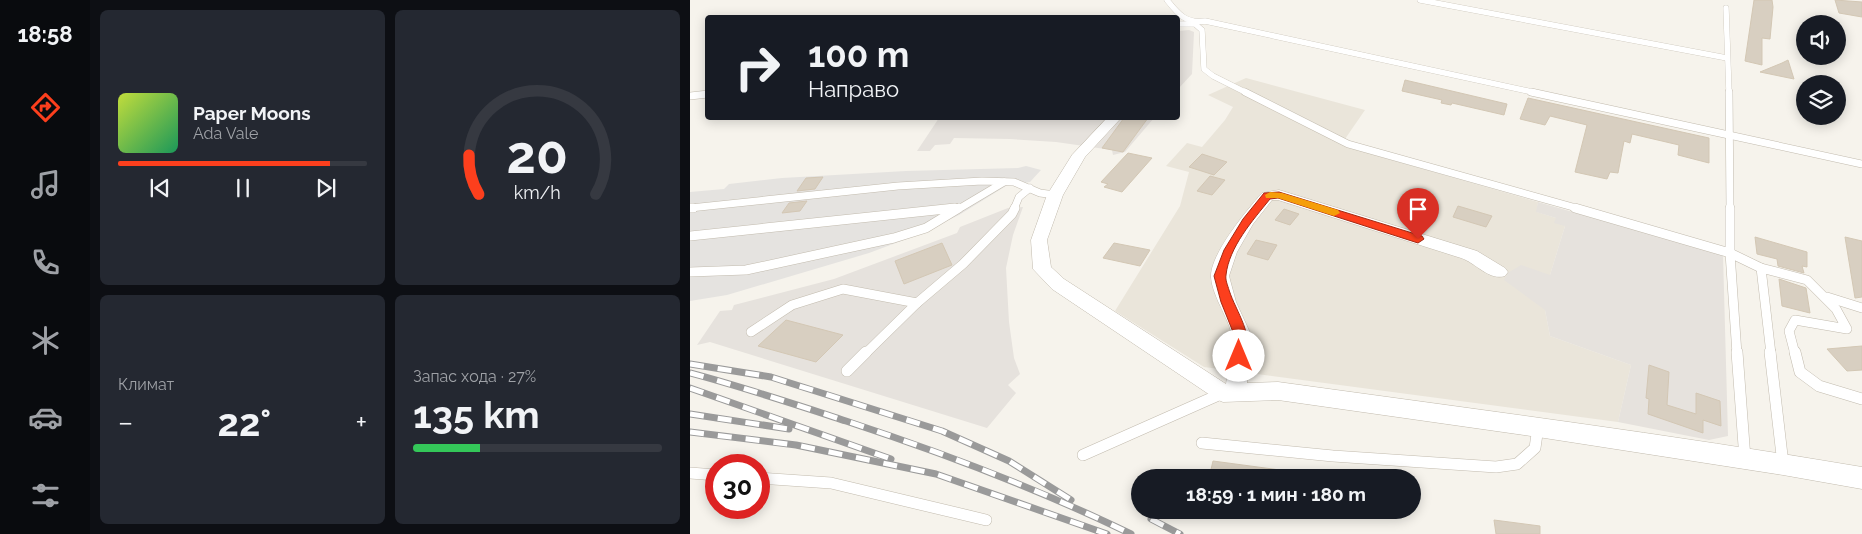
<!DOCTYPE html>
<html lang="ru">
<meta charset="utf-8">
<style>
body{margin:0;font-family:Raleway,sans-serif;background:#242831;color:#f1f3f6;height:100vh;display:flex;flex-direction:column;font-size:19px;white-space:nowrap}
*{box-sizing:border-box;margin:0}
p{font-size:16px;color:#9ea1a6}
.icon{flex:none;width:28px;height:28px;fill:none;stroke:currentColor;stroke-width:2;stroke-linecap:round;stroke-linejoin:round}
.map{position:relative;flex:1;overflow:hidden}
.details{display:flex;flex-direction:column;gap:10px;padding:10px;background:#0d0f14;width:600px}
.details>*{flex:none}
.banner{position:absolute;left:15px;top:15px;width:475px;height:105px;border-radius:5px;box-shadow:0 2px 12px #0003;background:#171b24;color:#f1f3f6;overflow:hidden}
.fabs{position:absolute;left:1106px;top:15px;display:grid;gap:10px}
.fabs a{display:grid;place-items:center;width:50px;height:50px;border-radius:50%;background:#171b24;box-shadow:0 2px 12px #0003;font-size:25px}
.speed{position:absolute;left:15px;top:454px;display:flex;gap:10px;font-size:25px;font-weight:700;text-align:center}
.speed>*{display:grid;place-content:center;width:65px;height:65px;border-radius:50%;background:#171b24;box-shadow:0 2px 12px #0003;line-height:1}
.speed .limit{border:8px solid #d22;background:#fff;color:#111}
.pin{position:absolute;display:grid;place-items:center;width:42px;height:42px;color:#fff;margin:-51px -21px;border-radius:50% 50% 50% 0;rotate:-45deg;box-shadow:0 0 5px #0007}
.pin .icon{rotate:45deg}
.me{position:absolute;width:55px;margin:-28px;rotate:0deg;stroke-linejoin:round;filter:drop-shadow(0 0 4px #0008)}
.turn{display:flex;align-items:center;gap:18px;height:105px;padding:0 20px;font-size:22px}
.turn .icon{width:65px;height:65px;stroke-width:2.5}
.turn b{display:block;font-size:35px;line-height:42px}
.big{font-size:38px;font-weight:700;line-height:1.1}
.details .widget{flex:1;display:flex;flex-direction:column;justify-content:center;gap:8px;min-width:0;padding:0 18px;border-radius:8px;background:#242831}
.details .dial{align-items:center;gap:0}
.dial svg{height:130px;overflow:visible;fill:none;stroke:#363941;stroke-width:7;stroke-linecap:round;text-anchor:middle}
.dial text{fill:#f1f3f6;stroke:none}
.song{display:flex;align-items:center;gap:15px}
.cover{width:60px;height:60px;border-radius:8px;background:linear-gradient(135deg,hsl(70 70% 55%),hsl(150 70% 35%))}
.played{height:5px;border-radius:2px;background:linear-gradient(90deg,#fc3f1d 85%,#363941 85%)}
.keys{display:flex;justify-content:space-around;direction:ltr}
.heat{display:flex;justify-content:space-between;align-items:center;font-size:28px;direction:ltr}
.charge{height:8px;border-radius:4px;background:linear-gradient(90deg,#34c759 27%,#363941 0)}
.details .tiles{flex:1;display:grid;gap:10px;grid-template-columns:repeat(2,1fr)}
.trip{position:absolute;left:441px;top:469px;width:290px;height:50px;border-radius:25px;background:#171b24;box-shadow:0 2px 12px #0003;font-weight:700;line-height:50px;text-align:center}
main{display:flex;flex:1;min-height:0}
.tab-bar{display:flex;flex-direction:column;width:90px;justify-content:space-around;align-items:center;background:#090b0e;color:#9ea1a6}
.tab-bar .icon{width:35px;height:35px}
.tab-bar .on{color:#fc3f1d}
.tab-bar b{font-size:22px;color:#f1f3f6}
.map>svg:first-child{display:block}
.residential{fill:#eae5da}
.industrial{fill:#e6e2dd}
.parking{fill:#e5e3e0}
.building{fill:#d8cfc1;stroke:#d3c7b4}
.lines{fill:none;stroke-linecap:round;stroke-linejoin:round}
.service-far3-casing{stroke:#c2bbae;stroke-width:6}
.service-far2-casing{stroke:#c2bbae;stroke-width:8}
.service-far1-casing{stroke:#c2bbae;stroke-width:10}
.service-casing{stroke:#c2bbae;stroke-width:12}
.minor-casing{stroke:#c2bbae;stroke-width:1}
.service-far3{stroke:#fff;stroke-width:5.5}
.service-far2{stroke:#fff;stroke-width:7}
.service-far1{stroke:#fff;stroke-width:9}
.service{stroke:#fff;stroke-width:11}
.minor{fill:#fff;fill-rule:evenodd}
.rail-casing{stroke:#9a9a9a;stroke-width:7}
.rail{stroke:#fff;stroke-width:5;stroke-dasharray:14;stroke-linecap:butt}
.route{fill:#fc3f1d;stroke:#a42913}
.slow{fill:#f59e0b}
</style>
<main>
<nav class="tab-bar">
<b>18:58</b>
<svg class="icon on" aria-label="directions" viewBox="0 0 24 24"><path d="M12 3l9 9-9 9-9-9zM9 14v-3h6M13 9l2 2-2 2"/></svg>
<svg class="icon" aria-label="music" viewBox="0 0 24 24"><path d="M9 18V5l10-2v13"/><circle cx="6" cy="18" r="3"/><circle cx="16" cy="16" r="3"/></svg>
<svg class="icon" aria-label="phone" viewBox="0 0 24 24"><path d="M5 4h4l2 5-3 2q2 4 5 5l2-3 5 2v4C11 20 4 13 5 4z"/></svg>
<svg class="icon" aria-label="climate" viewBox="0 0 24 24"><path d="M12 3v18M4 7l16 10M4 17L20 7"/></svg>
<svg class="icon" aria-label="car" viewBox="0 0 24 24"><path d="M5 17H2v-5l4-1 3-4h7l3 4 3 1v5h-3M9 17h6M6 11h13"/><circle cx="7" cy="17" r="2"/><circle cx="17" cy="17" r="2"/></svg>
<svg class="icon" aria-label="filters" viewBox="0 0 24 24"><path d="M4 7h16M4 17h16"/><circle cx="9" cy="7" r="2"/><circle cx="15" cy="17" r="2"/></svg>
</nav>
<section class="details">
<div class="tiles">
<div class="widget">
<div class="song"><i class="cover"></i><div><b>Paper Moons</b><p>Ada Vale</p></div></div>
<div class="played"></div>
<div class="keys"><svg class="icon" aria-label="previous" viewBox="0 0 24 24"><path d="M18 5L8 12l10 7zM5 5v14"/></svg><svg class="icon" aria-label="pause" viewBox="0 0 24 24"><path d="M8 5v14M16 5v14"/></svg><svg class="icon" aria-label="next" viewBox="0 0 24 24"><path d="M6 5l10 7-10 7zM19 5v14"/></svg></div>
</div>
<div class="widget dial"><svg viewBox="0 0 100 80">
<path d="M14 69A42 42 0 1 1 86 69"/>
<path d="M14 69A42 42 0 0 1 8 45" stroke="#fc3f1d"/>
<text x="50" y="56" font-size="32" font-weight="700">20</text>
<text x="50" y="72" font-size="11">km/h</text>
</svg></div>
<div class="widget"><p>Климат</p>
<div class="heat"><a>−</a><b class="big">22°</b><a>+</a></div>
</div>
<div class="widget"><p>Запас хода · 27%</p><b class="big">135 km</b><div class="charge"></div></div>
</div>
</section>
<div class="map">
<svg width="1172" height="534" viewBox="0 0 1172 534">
<rect width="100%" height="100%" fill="#f6f3ec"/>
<polygon class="residential" points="556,78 675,110 655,139 660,148 848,202 847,212 866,218 875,226 860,275 855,310 860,336 941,365 928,422 514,367 425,311 490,206 499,172 476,166 497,143 512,147 535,120 543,107 518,95"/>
<g class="industrial">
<polygon points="499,30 504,32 502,74 488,89 488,31"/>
<polygon points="249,118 464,118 435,152 423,155 422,150 366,142 320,139 264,138 260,144 245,145 240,151 227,151"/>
<polygon points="848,202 1033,255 1038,436 1019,440 928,422 941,365 860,336 855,310 814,280 818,273 831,265 860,275 875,226 864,223 866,218 846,212"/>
<polygon points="333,207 323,235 316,268 319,322 324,358 330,374 318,385 326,393 297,428 20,342 7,345 30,311 42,310 44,305 144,279 267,233 270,227 318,208"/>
</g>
<polygon class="parking" points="336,166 351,170 340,182 316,186 269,215 227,235 179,253 37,295 0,301 0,192 34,189 39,184 92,178 216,171 328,168"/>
<g class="building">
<polygon points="1064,0 1082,0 1083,7 1080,39 1072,38 1072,65 1055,61"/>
<polygon points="1145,0 1172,2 1172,17 1149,13"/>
<polygon points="1098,60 1104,79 1070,72 1092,63"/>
<polygon points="715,80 817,104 814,115 762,103 761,105 751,103 752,100 712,91"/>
<polygon points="838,98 1019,138 1019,163 988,155 989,145 942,134 940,143 934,141 928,173 920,172 917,179 885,172 897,125 860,116 855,125 830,119"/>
<polygon points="434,118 458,118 433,152 412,148"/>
<polygon points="438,153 462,158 432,192 414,187 418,184 411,182"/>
<polygon points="512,154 537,162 524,175 499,167"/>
<polygon points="520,176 535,180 522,195 507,191"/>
<polygon points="133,177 125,189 107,191 116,178"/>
<polygon points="117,201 110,211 92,213 99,203"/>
<polygon points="768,206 802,216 796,227 763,217"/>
<polygon points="594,209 609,214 600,225 585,220"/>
<polygon points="1065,237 1117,252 1117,267 1112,266 1114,273 1088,266 1087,259 1067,254"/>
<polygon points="1155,237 1172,241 1172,297 1165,298"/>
<polygon points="566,240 587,245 578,260 557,254"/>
<polygon points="252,243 262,265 214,284 205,261"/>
<polygon points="424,243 460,250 450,266 413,258"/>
<polygon points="1089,279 1116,288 1120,313 1092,306"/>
<polygon points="96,320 153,335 126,362 68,346"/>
<polygon points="1172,346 1172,370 1157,371 1137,349"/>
<polygon points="959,365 979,372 977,405 1006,414 1006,393 1030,401 1031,426 1013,420 1013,433 958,414 959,399 956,398"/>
<polygon points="523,461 590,470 590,478 519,478"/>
<polygon points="804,520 850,526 850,534 806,534"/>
</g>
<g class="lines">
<g class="service-far3-casing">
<g id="service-far3">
<path d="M477,0C488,14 496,24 515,21L847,93"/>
<polyline points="730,0 1037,58"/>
<polyline points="1036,8 1039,93"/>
<polyline points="488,24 505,24 512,30 514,69 523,76 557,93"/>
</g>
</g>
<g class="service-far2-casing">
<g id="service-far2">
<polyline points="555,92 658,144 890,209"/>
<polyline points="841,92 1172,164"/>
<polyline points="1039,92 1040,209"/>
<polyline points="0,96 18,94"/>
<polyline points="0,208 208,186 292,181 324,182 350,193 365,195"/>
<polyline points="253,209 272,207 314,182"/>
<polyline points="267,209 269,208"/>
<polyline points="324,209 329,197 340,188"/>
</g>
</g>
<g class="service-far1-casing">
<g id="service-far1">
<polyline points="0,208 3,208"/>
<polyline points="885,208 1040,253 1040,208"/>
<polyline points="0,236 265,208"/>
<polyline points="0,272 56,270 204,238 236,228 269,208"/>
<polyline points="1137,297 1172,308"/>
<polyline points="61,332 102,305 153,289 227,303 273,264 322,214 325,208"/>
<polyline points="175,354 227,303"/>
<polyline points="1047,354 1040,253 1071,268"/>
<polyline points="1081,354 1071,268 1117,280 1146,309 1157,329 1105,320 1099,331 1105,354"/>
</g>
</g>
<g class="service-casing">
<g id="service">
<polyline points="1047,352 1055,459"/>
<polyline points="1080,352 1093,464"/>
<polyline points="1105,352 1110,372 1129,386 1172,399"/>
<polyline points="157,371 176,352"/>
<polyline points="512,443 643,456 806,467 827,464 845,448 848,427"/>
<polyline points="393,455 533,393"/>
<polyline points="0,473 26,475"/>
<polyline points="69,478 141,483 296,520"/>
</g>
</g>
<g class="minor-casing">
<path id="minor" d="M417,118H431L395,157L373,195L357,240L361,267L374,279L536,384C538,369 543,353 542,338C542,323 522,297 521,277C520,254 557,210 572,193L589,190L787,251L815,268L818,272L815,276C799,281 786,263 771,258C710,239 649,219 588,200H582L563,224L547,252L539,276L546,302L562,337L557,383L588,382C783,409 978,434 1172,467V489L1093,475L848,437L588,400L533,402L526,399L362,289L343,269L341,240L357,195L382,155Z"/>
</g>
<use href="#service-far3" class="service-far3"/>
<use href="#service-far2" class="service-far2"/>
<use href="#service-far1" class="service-far1"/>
<use href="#service" class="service"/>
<use href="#minor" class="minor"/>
<g class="rail-casing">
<g id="rail">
<polyline points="0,364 81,377 252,431 319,461 381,500"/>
<path d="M0,373C53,387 104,404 156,421C253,453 349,489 441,534"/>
<polyline points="0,388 201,459"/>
<polyline points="0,414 99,429"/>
<polyline points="0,432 106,445 246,474 417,534"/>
<polyline points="461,519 490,534"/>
</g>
</g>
<use href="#rail" class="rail"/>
</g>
<path class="route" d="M589,192L732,236L734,239L728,243L588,198L580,199C563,220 539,247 536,275C535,280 538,286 539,290C546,312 566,337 554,360L549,361L545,360L543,356L545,337L531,302L524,276L534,250L553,219L574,193Z"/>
<polygon class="slow" points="580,192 592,193 648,210 650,213 644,216 588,198 576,198 575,195"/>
</svg>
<div class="fabs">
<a><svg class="icon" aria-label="sound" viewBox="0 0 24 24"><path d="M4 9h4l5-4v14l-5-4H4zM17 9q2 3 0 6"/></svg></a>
<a><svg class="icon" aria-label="layers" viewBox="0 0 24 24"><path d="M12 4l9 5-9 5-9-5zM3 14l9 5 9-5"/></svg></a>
</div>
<div class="speed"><div class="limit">30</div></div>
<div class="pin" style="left:728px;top:239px;background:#d93025"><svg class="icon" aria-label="arrive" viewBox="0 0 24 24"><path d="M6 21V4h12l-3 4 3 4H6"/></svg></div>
<svg class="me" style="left:549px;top:356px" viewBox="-20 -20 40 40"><circle r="19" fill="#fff"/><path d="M0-13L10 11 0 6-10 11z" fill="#fc3f1d"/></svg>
<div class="trip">18:59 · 1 мин · 180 m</div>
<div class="banner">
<div class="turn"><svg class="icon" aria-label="right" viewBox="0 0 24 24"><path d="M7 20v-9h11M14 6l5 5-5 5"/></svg><div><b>100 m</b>Направо</div></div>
</div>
</div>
</main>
